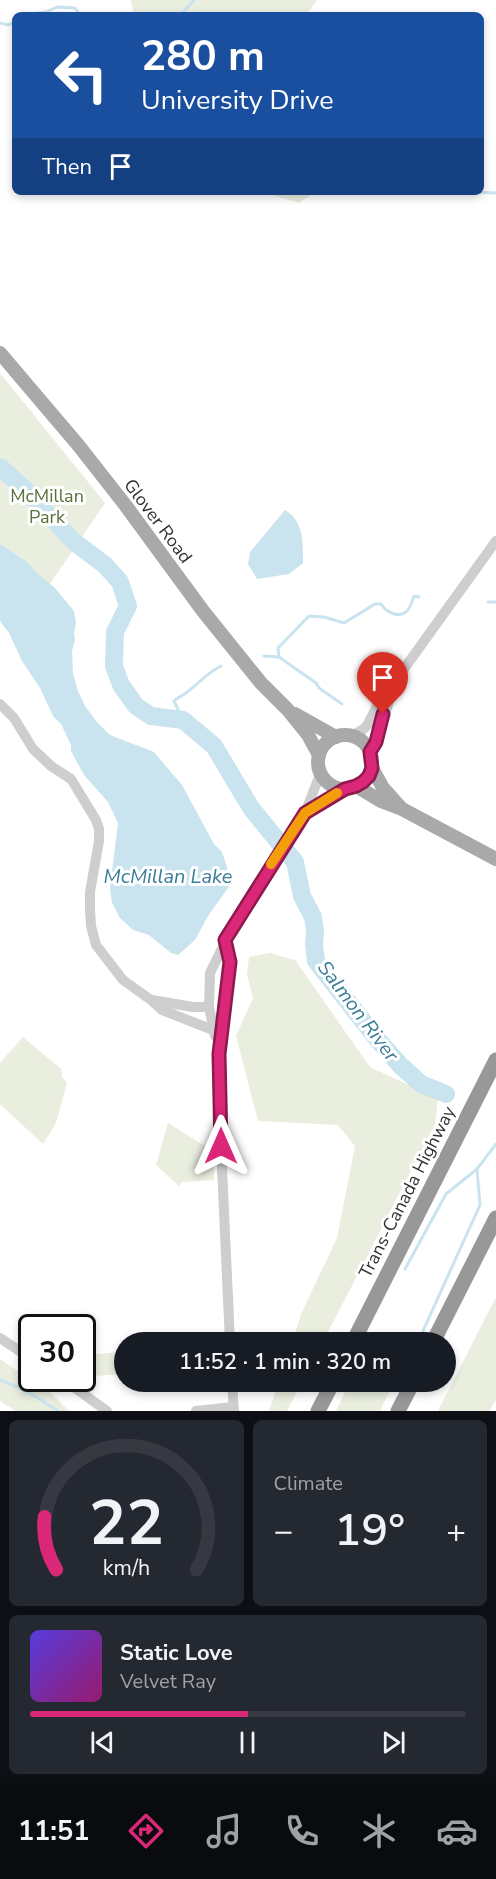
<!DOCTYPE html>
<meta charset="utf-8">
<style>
body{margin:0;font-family:"Nunito Sans",sans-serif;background:#242831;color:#f1f3f6;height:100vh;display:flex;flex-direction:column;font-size:22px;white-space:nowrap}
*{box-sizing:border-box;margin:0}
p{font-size:20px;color:#9ea1a6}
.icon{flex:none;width:33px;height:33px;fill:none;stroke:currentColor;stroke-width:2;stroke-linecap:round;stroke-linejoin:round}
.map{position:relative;height:1411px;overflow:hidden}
.details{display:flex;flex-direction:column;gap:9px;padding:9px;background:#0d0f14;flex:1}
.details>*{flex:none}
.top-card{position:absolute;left:12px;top:12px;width:472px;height:183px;border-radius:9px;box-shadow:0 3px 9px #0003;background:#1a4fa0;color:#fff;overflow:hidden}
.speed{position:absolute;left:18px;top:1314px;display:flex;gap:12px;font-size:30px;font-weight:700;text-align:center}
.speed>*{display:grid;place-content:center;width:78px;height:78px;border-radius:50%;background:#171b24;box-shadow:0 3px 9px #0003;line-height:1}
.speed .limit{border:3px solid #111;border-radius:9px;background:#fff;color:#111}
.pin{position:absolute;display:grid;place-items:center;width:51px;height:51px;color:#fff;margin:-62px -26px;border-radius:50% 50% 50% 0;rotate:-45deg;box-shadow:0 0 6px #0007}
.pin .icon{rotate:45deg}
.me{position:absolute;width:66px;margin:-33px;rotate:0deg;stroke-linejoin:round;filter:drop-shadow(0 0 4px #0008)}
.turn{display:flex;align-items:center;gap:21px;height:126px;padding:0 30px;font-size:27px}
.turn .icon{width:78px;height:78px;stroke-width:2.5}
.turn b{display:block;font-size:42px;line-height:51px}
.then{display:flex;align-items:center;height:57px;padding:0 30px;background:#0003;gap:12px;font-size:22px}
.big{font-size:45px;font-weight:600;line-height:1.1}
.details .tile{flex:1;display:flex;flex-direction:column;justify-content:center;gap:9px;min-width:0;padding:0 21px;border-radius:9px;background:#242831}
.details .dial{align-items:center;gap:0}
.dial svg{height:156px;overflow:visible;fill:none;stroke:#363941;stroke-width:7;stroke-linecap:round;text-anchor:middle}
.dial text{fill:#f1f3f6;stroke:none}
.song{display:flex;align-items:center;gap:18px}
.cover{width:72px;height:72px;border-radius:9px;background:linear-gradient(135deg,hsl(250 70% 55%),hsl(320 70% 35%))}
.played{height:6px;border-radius:3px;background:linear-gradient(90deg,#db2777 50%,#363941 50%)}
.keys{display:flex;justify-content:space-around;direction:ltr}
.heat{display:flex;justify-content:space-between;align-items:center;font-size:33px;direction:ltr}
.details .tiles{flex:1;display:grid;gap:9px;grid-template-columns:1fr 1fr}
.tile:last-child{grid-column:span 2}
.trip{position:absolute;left:114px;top:1332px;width:342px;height:60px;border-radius:30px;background:#171b24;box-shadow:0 3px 9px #0003;font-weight:600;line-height:60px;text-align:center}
.tabs{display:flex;height:96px;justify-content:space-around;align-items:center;background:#090b0e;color:#9ea1a6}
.tabs .icon{width:42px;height:42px}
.tabs .active{color:#db2777}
.tabs b{font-size:27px;color:#f1f3f6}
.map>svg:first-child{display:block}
.green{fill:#e9eedf}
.water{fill:#cae4ef}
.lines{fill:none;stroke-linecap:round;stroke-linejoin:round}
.stream{stroke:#cae4ef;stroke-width:3}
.river{stroke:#cae4ef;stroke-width:18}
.minor{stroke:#cecece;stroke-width:10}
.major{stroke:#a9a9a9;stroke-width:14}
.highway{stroke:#989898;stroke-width:15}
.route-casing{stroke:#8e194d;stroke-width:15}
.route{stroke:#db2777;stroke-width:10}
.slow{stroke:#f59e0b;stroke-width:10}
.labels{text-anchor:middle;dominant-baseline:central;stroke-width:6;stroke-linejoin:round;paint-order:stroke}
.park-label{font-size:18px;fill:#59703b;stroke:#fff}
.street-label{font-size:18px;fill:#313131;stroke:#fff}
.water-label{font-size:20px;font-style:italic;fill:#397d99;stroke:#fff}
</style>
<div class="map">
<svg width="496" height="1411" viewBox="0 0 496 1411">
<rect width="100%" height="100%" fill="#fff"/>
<g class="green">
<polygon points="131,0 317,0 306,15 134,15"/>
<polygon points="262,192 315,192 299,203"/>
<polygon points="0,373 105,503 35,606 0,575"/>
<polygon points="270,953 295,960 370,1067 438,1099 435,1124 323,1342 292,1342 302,1312 337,1238 355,1146 338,1125 258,1121 236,1036 253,998 247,975 249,957"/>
<polygon points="23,1037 61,1069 62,1077 67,1083 56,1123 43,1144 0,1104 0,1063"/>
<polygon points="168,1123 208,1148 214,1150 214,1180 182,1182 179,1186 156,1165"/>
<polygon points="496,1297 496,1400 489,1411 438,1411"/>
<polygon points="121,1352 122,1374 83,1377 83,1355"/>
<polygon points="0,1359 52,1394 69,1411 16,1411 0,1401"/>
<polygon points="279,1382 302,1382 287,1411 269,1411"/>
<polygon points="350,1382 394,1382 380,1411 336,1411"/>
</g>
<g class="water">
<path d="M285,510C304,521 303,543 303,563L289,574L257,579L248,564L250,552Z"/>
<polygon points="0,544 27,562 38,574 55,588 74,611 76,623 74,634 75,640 72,651 73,674 78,691 85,706 97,722 110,735 154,752 182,785 214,844 222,852 227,867 230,885 208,916 195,940 178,955 171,953 149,935 133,930 120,918 112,903 110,888 118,823 108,802 84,775 71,751 71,745 61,724 53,716 40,688 22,661 9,633 0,621"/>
</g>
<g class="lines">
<g class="stream">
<polyline points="23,15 46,12 57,7 75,8 80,15"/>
<polyline points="181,15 194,0"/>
<polyline points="0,23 8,25 15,22"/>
<polyline points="474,192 496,193"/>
<polyline points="488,602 496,602"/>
<path d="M264,656L279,657L278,648L309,616L324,617L344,623L375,604H381C386,612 399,619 407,611C411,607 412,601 414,596L419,597"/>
<polyline points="279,657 316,683 319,688 342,704"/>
<path d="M183,720L174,701C177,698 182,696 186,693C198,684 207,673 221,666"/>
<polyline points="405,1269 446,1194 477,1169 496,1144"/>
<polyline points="418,1342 480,1205 477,1169"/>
<polyline points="0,1380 25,1390 58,1411"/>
</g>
<polyline class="river" points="0,467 27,491 73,541 105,565 120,582 128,606 115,632 114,666 121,685 136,706 151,716 183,720 214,746 251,808 295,862 302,896 313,917 315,930 314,945 316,961 378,1040 400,1065 421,1084 446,1094"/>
<g class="minor">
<polyline points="0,704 14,718 33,749 51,766 71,779 96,820 99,829 99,841 90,892 90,909 91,926 96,945 123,980 151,1000 162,1010 213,1030"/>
<polyline points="352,736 365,728 368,724 382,696 396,680 496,541"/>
<polyline points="370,752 376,742 394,686"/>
<polyline points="305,813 345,789"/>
<polyline points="225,940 230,962 219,1054 221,1146 230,1342"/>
<polyline points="152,1000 193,1007 209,1007"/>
<polyline points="215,1036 209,1007 210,973 234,924 305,813 321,772"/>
<polyline points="0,1338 32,1359"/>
<polyline points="61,1378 107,1411"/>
<polyline points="232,1382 234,1411"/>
<polyline points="196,1411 233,1407"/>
</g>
<g class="major">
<polyline points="0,353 79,446 126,506 203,611 261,683 288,710 308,735 319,755"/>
<polyline points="295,714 336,737"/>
<circle cx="345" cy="762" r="27"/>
<polyline points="372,768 383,788 400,807"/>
<polyline points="356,786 381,801 402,809 496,859"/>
</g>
<g class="highway">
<polyline points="353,1342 496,1060"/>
<polyline points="433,1342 496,1218"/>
<polyline points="318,1411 333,1382"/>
<polyline points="398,1411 413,1382"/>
</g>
</g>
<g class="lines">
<g class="route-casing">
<polyline id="route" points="221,1146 219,1054 230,962 225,940 305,813 345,789 356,786 363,782 369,776 372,768 370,752 376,742 383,714"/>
</g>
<use href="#route" class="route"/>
<polyline class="slow" points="271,864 305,813 337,793"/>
</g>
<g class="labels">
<g class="park-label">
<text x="47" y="496">McMillan<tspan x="47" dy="21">Park</tspan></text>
</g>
<g class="street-label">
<text transform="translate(158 521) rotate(53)">Glover Road</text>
<text transform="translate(407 1192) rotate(-63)">Trans-Canada Highway</text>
</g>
<g class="water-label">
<text x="168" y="876">McMillan Lake</text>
<text transform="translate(358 1011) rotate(53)">Salmon River</text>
</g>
</g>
</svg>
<div class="speed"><div class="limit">30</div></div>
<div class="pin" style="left:383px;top:714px;background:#d93025"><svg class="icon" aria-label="arrive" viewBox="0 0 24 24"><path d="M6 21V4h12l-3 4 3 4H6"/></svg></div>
<svg class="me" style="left:221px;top:1146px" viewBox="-20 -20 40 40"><path d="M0-17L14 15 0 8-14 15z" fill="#db2777" stroke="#fff" stroke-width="4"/></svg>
<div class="trip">11:52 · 1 min · 320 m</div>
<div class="top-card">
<div class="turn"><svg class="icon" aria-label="left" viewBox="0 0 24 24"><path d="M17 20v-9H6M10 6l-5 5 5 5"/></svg><div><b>280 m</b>University Drive</div></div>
<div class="then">Then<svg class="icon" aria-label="arrive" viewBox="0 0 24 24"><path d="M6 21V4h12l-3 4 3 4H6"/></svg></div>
</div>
</div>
<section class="details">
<div class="tiles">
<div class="tile dial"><svg viewBox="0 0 100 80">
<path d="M14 69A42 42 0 1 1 86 69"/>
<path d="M14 69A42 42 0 0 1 8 42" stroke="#db2777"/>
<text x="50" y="56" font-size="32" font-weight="700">22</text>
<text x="50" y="72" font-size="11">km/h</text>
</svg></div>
<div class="tile"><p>Climate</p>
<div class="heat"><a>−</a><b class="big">19°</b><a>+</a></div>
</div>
<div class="tile">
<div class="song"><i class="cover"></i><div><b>Static Love</b><p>Velvet Ray</p></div></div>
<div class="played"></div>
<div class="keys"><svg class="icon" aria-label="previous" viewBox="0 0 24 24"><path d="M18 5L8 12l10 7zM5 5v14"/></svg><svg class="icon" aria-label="pause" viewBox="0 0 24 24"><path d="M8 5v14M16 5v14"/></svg><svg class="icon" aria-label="next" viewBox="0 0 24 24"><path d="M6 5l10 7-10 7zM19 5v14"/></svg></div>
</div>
</div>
</section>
<nav class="tabs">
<b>11:51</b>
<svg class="icon active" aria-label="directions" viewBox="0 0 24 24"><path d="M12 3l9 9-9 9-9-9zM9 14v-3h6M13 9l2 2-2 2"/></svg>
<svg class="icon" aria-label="music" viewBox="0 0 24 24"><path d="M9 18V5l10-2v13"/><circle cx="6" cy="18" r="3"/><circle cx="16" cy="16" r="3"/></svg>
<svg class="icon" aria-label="phone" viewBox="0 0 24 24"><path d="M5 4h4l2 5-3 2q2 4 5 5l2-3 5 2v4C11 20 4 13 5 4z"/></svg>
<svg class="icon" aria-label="climate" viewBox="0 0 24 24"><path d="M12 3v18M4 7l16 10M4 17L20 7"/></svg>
<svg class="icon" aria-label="car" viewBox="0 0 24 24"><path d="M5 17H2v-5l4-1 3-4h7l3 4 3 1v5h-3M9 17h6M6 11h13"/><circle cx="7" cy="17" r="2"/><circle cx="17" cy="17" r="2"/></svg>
</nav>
